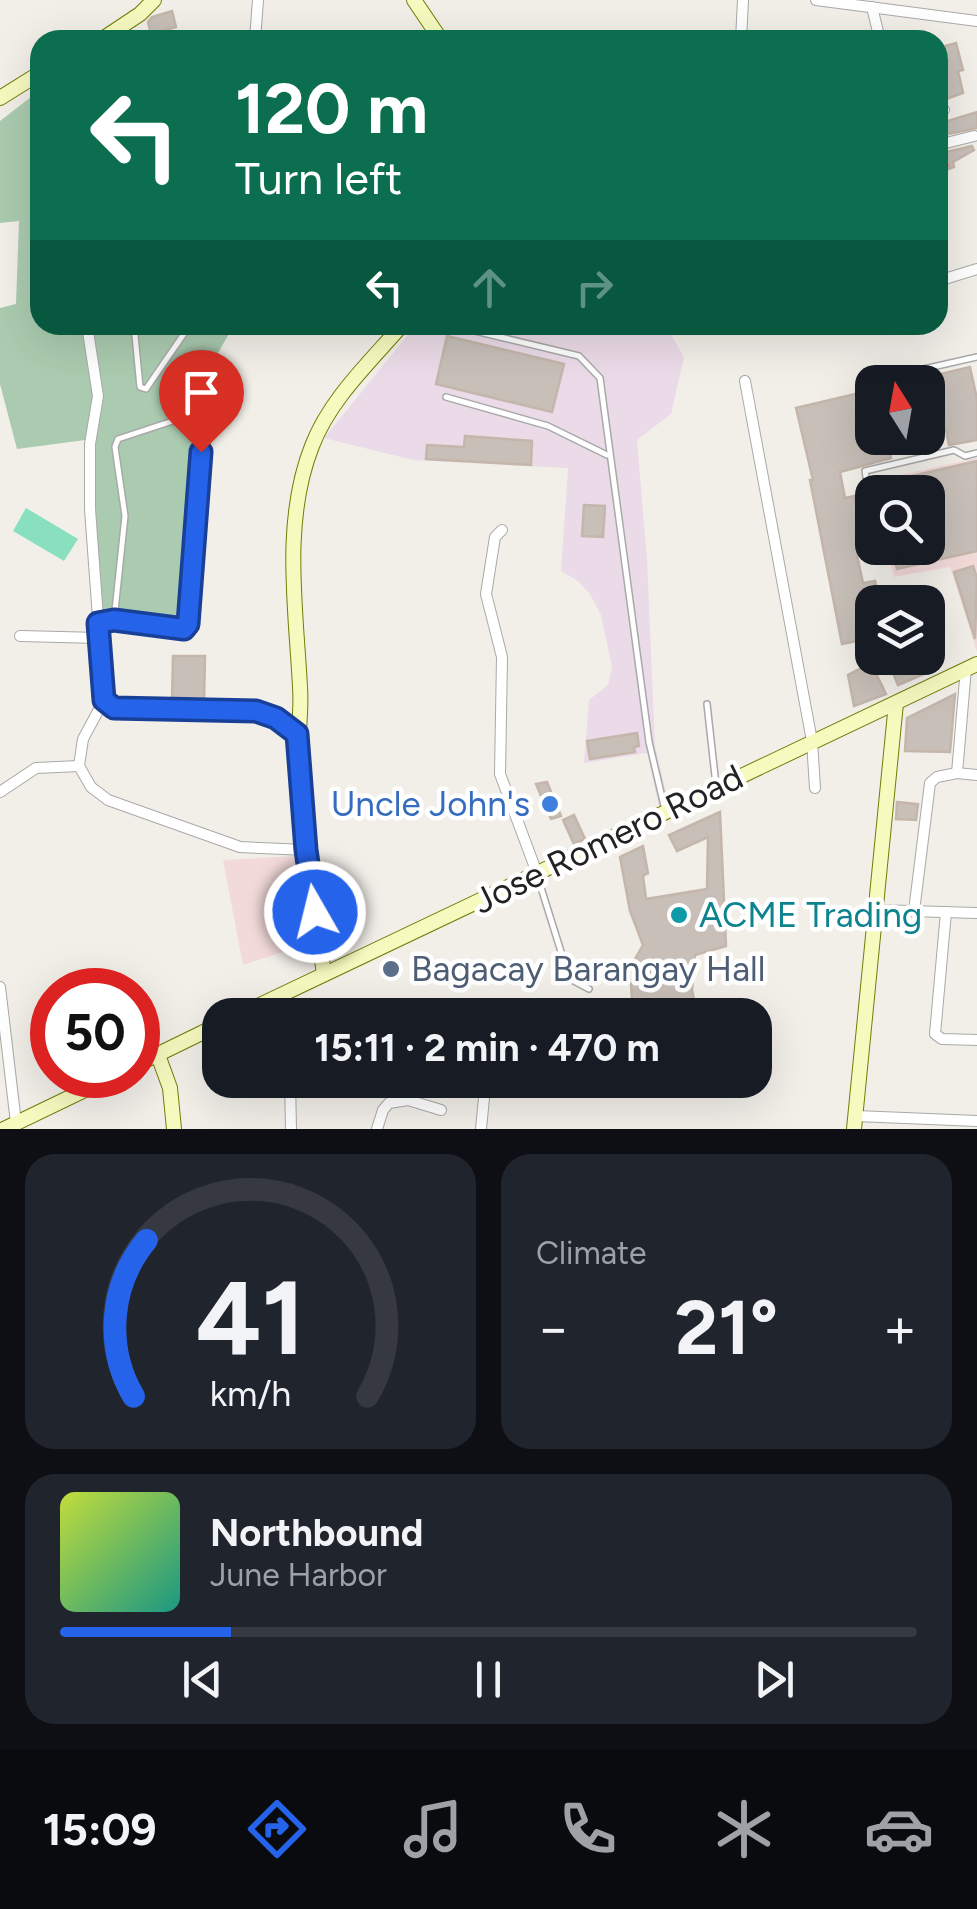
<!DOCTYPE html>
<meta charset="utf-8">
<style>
body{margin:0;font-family:Figtree,sans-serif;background:#20242c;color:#f1f3f6;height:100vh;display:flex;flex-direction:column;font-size:38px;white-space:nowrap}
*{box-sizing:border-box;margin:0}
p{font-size:32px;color:#9ea1a6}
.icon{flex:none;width:55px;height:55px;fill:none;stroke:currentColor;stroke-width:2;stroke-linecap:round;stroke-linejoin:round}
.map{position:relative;height:1129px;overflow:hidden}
.drawer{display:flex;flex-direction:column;gap:25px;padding:25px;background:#0d0f14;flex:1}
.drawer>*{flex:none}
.top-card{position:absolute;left:30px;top:30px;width:918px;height:305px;border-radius:30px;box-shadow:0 10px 40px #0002;background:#0b6e4f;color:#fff;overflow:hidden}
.needle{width:65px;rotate:349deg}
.tools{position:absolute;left:855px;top:365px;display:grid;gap:20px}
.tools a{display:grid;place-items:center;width:90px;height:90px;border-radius:20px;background:#171b24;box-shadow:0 10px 40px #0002;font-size:50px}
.speed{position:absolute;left:30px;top:968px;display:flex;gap:20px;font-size:50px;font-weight:700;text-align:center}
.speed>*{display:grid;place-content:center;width:130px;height:130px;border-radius:50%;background:#171b24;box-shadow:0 10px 40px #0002;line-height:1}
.speed .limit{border:15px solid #d22;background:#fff;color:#111}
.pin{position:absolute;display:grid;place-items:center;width:85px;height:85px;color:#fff;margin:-102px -42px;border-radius:50% 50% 50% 0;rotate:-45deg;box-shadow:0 0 10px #0007}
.pin .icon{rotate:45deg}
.me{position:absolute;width:110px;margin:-55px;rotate:352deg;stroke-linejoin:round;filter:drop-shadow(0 0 8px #0008)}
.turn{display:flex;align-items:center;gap:35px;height:210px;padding:0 40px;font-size:45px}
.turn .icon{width:130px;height:130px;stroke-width:2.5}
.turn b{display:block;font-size:70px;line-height:85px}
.lanes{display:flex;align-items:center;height:95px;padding:0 40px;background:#0003;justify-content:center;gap:50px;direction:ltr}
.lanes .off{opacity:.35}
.big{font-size:75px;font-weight:700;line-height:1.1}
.drawer .card{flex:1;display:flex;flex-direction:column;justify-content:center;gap:15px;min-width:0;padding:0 35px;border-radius:30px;background:#20242c}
.drawer .dial{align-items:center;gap:0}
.dial svg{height:260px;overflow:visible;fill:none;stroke:#363941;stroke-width:7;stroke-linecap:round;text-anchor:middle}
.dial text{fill:#f1f3f6;stroke:none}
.song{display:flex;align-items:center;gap:30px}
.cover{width:120px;height:120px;border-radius:15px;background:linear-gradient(135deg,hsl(70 70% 55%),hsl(170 70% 35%))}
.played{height:10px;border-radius:5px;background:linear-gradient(90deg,#2563eb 20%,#363941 20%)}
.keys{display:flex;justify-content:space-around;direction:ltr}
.heat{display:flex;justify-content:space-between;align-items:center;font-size:55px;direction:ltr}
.drawer .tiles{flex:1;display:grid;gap:25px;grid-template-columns:1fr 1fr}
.card:last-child{grid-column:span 2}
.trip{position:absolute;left:202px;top:998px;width:570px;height:100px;border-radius:30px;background:#171b24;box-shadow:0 10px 40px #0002;font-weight:700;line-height:100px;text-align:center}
.menu{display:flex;height:160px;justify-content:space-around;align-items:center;background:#090b0e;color:#9ea1a6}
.menu .icon{width:70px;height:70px}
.menu .active{color:#2563eb}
.menu b{font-size:45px;color:#f1f3f6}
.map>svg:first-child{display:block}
.commercial{fill:#f2dad9}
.industrial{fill:#ebdbe8}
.cemetery{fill:#aacbaf}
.pitch{fill:#88e0be}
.building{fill:#c7bfb8;stroke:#c4b6ab;stroke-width:2.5}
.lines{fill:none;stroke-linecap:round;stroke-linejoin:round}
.lane-casing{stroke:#a9a9a9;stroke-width:8}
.street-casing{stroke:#a9a9a9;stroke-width:12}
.secondary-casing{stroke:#707d05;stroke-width:16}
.path{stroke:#fa8072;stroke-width:2.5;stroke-dasharray:5 5;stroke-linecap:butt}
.lane{stroke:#fff;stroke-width:5}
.street{stroke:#fff;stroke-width:10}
.secondary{stroke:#f7fabf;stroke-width:14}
.route-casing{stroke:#184099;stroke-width:25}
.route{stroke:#2563eb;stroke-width:18}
.shop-dot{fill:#3f7fe0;stroke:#fff;stroke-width:4}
.culture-dot{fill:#0f9aa8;stroke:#fff;stroke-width:4}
.service-dot{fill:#5c6f8a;stroke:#fff;stroke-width:4}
.labels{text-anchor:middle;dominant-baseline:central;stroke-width:9;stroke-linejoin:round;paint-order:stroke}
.shop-label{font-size:35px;fill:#366cbe;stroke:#fff;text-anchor:end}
.street-label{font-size:35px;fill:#222;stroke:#fff}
.culture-label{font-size:35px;fill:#0d838f;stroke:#fff;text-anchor:start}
.service-label{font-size:35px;fill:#4e5e75;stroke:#fff;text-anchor:start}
</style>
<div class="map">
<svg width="977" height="1129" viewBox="0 0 977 1129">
<rect width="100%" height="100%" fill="#f2efe9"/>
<g class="commercial">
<polygon points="977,458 977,652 950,567 894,577 887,548 928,548 928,492 875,492 872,481"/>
<polygon points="295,856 313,942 243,965 223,860"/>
</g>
<polygon class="industrial" points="416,325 665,325 684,357 671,414 637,440 647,559 655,746 669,805 660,811 647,753 584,763 589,700 608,685 612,667 601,615 590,594 578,581 561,571 568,468 413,460 324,438"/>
<polygon class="cemetery" points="40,90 40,325 234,325 183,414 211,411 195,636 103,627 85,440 17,449 0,384 0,308 16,304 19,221 0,223 0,121"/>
<polygon class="pitch" points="26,508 78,539 64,561 13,531"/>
<g class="building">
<polygon points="172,11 176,27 151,34 148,22 152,17"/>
<polygon points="956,43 963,70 958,71 963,93 938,102 938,48"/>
<polygon points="977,112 977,128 938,136 938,124"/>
<polygon points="972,146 974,150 953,162 954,167 946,170 944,166 938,168 938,154"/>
<polygon points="447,336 564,364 552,412 436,384"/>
<polygon points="970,367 977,399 977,440 949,445 946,429 928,433 928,377"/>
<polygon points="872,390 872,438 887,438 891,458 840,472 845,498 854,496 866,553 857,555 863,583 875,581 880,602 872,602 872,638 842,644 810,480 813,480 796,408"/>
<polygon points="465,436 532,441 531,465 426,459 427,445 464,447"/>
<polygon points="977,461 977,551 897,569 892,548 928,548 928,492 879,492 877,484"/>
<polygon points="584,505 605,506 603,537 582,536"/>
<polygon points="973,566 977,578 975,639 954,572"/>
<polygon points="173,656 205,656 204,701 172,700"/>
<polygon points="903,658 925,658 931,671 898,685 889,663"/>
<polygon points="871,663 886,694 854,706 848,675"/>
<polygon points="955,694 950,752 905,751 907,718"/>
<polygon points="637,733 639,746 634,747 635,752 590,759 587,741"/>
<polygon points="547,782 561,816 551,819 536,784"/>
<polygon points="897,802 918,804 916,820 896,819"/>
<polygon points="720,812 726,946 695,955 692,990 697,1015 633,1015 630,968 643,945 630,911 620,857 643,846 648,873 643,876 646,899 707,889 708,837 677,851 669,835"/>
<polygon points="574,815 585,839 574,844 563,820"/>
</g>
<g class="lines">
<g class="lane-casing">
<g id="lane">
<polyline points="134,325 140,387 146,389 190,325"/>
<polyline points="454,326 579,356 600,378 649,742 665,810"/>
<polyline points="884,378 977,357"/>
<polyline points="446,397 548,426 607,455"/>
<polyline points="872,509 865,471 954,450 965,456 977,453"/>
<polyline points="98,623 114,620 185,629 188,624 203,418 200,412 118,439 115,447 125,516 114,620"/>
<polyline points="707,704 716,785"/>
<polyline points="538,878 567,971 572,980 589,989"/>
</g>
</g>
<g class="street-casing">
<g id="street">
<polyline points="816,0 977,21"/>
<polyline points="872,7 880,40"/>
<polyline points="255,40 258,0"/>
<polyline points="741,40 743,0"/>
<polyline points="938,111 944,110"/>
<polyline points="938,145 974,136"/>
<polyline points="938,281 977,269"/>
<polyline points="87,325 98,396 90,444 90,509 104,700 114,708 256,711 276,718 297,734"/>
<polyline points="745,381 812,741 815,788"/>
<polyline points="502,530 495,537 486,594 502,657 500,774 537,873"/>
<polyline points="20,636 100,638"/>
<polyline points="966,668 957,773 977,775"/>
<polyline points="79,766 91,787 108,800 240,847 306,850"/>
<polyline points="0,792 36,768 79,766 83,739 104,700"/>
<polyline points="876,910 977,913"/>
<polyline points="914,911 930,783 937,777 957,773"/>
<polyline points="946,912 935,1034 942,1039 977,1040"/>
<polyline points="0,987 16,1123"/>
<polyline points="285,993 287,1015"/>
<polyline points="290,1080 291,1129"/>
<polyline points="856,1116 977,1121"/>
<polyline points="377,1129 383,1110 389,1103 408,1100 441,1110"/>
<polyline points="481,1129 484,1098"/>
</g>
</g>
<g class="secondary-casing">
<g id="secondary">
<polyline points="414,0 441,40"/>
<polyline points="101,40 140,14 154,0"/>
<polyline points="0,98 40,73"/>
<path d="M324,974C314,904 303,834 298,763C297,737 302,713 300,687C296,608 282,522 312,446C330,399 370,362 402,325"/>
<polyline points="239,1015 977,664"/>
<polyline points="158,1055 170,1088 174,1129"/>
<polyline points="138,1064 220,1024"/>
<polyline points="4,1129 116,1075"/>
<polyline points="854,1129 896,703"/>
</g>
</g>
<polyline class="path" points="938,168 949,165"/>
<use href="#lane" class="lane"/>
<use href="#street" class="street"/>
<use href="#secondary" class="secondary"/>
</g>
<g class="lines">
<g class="route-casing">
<polyline id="route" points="201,452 188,624 184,629 114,620 98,623 104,700 114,708 256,711 276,718 297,734 306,850 315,912"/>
</g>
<use href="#route" class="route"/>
</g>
<circle class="shop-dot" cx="550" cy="804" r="10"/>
<circle class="culture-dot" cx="679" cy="915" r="10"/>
<circle class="service-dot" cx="391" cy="969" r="10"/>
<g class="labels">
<g class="shop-label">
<text x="530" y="804">Uncle John's</text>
</g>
<g class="street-label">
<text transform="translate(608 839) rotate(-26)">Jose Romero Road</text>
</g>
<g class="culture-label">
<text x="699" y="915">ACME Trading</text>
</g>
<g class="service-label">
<text x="411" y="969">Bagacay Barangay Hall</text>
</g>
</g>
</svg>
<div class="tools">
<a><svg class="needle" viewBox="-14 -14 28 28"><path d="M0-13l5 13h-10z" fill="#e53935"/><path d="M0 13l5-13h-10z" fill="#9ea1a6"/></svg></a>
<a><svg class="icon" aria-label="search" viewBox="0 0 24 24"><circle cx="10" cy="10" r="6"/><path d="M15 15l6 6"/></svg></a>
<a><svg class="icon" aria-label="layers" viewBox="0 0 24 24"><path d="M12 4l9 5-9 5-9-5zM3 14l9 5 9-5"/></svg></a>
</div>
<div class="speed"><div class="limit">50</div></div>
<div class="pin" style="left:201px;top:452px;background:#d93025"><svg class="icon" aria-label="arrive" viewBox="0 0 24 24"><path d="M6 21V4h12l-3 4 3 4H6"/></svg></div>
<svg class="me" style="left:315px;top:912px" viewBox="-20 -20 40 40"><circle r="17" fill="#2563eb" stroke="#fff" stroke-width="3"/><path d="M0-11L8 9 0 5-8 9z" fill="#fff"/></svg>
<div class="trip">15:11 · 2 min · 470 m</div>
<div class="top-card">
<div class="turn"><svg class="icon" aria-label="left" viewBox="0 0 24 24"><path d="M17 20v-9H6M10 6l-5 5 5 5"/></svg><div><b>120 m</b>Turn left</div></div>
<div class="lanes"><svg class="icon" aria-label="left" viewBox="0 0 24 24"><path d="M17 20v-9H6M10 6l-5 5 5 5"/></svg><svg class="icon off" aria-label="ahead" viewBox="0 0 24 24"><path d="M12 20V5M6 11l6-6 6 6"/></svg><svg class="icon off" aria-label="right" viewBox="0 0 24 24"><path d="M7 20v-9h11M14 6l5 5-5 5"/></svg></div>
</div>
</div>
<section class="drawer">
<div class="tiles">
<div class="card dial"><svg viewBox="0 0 100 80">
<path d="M14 69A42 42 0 1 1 86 69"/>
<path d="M14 69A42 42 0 0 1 18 21" stroke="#2563eb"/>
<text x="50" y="56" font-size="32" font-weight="700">41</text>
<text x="50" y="72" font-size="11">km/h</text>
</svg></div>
<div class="card"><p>Climate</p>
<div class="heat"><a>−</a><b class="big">21°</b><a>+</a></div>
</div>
<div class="card">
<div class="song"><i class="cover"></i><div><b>Northbound</b><p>June Harbor</p></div></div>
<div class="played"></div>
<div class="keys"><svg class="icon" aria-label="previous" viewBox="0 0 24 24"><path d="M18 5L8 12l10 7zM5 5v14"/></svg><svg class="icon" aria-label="pause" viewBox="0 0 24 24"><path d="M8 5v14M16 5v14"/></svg><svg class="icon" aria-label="next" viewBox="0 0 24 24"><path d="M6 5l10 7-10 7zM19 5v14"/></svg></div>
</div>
</div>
</section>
<nav class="menu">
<b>15:09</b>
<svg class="icon active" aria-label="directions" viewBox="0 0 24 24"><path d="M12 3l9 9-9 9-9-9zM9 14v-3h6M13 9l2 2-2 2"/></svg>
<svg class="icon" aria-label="music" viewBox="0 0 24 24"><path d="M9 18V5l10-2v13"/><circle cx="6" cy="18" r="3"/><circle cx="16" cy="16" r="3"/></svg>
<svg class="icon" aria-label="phone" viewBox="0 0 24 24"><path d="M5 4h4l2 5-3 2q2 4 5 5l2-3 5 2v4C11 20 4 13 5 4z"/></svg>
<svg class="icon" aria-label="climate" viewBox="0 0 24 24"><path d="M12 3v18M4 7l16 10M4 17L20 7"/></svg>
<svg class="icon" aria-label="car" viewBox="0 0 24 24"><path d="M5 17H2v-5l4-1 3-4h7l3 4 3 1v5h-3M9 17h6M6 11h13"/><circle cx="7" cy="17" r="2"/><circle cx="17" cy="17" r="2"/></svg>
</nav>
